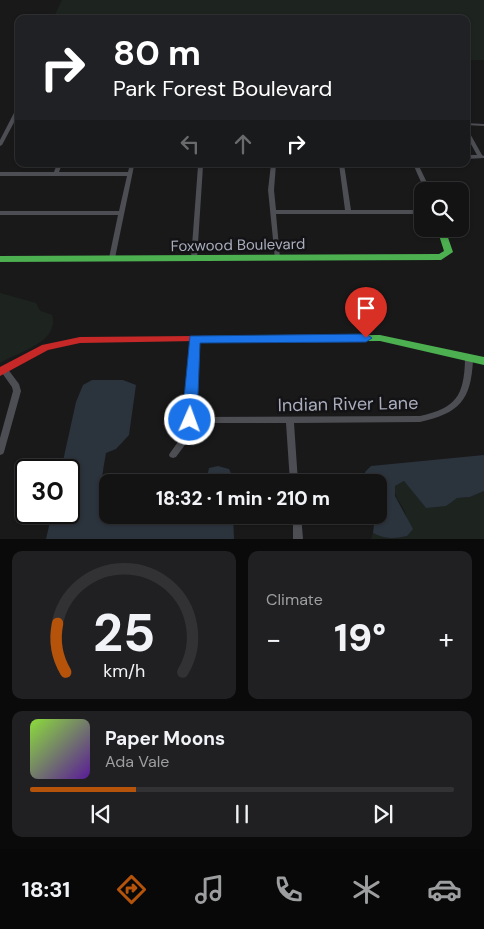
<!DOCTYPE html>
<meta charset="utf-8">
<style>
body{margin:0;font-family:"DM Sans",sans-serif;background:#202022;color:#f1f3f6;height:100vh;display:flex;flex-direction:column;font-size:19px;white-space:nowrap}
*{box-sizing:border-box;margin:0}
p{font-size:16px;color:#9d9ea0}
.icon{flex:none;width:28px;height:28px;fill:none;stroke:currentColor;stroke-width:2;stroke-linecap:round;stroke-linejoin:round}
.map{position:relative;height:539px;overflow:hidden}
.side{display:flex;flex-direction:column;gap:12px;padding:12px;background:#0a0a0b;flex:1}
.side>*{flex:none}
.banner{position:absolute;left:15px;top:15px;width:455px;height:152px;border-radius:10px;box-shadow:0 1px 4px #0004,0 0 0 1px #323234;background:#202124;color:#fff;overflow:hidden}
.fabs{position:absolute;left:414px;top:182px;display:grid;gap:10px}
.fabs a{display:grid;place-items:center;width:55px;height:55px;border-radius:10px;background:#131314;box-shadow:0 1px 4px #0004,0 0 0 1px #323234;font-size:25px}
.speed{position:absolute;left:15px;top:459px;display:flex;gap:10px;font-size:25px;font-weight:700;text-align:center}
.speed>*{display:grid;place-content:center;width:65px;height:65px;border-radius:50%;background:#131314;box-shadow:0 1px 4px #0004,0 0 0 1px #323234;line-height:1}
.speed .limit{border:2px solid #111;border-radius:8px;background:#fff;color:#111}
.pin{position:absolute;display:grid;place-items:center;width:42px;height:42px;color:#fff;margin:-51px -21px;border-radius:50% 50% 50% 0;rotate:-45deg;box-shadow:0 0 5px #0007}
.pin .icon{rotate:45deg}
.me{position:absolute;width:55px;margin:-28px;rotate:2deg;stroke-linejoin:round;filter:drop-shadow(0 0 4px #0008)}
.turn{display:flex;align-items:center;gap:18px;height:105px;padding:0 15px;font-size:22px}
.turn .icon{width:65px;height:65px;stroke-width:2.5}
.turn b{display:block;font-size:35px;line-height:42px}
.lanes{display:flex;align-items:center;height:48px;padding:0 15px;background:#0003;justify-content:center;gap:25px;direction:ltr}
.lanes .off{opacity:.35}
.big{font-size:38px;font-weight:800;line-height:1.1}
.side .tile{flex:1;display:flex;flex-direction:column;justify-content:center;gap:8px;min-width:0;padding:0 18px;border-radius:10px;background:#202022}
.side .dial{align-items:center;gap:0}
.dial svg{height:130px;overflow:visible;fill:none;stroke:#323234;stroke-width:7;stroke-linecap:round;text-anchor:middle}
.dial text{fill:#f1f3f6;stroke:none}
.song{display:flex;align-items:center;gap:15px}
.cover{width:60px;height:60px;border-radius:8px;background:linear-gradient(135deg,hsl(90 70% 55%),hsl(270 70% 35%))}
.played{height:5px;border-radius:2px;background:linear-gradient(90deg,#b45309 25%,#323234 25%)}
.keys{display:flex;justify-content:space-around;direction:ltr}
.heat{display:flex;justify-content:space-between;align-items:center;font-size:28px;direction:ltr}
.side .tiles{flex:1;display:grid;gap:12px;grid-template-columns:1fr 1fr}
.tile:last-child{grid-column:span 2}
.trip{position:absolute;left:99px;top:474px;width:288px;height:50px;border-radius:10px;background:#131314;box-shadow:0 1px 4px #0004,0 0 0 1px #323234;font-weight:800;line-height:50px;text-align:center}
.tab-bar{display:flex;height:80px;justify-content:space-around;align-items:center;background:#080808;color:#9d9ea0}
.tab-bar .icon{width:35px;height:35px}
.tab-bar .current{color:#b45309}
.tab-bar b{font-size:22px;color:#f1f3f6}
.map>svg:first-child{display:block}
.green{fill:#1d241f}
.water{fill:#2b333d}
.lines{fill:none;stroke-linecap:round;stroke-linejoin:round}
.street{fill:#4d4e53;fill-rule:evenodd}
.fast{fill:#4caf50;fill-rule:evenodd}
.jam{fill:#c62828;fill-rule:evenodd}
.route{fill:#1a73e8;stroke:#114b97}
.labels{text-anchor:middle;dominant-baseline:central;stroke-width:5;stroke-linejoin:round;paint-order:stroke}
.street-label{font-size:15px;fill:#a9adbc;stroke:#131316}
.near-street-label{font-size:18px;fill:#a9adbc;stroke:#131316}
</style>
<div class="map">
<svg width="484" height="539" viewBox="0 0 484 539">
<rect width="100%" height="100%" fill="#19191a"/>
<g class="green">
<polygon points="62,0 484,0 484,60 466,60 466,19 53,19"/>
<path d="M0,293L36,303L40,311L52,315C60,342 18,352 0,363Z"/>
<path d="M404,481L426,508L447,503L457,498L470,497L484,491V539H371L373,533C385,539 394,539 407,536C406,529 408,518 405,512C401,502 393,497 395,486Z"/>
</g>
<g class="water">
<path d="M92,380H123L136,385L129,435L116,449L106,453C104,465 100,483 103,495C106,504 108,504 108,515H123L133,521H188L201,518V515H233L234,539H46L52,513L69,512V470H61L76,402L83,385Z"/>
<path d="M484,455V491L470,497L457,498L446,506L426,508L404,481L395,486V496L413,529L407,536C394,539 384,539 373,533L375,515H378V482H367L365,472L371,466Z"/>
<polygon points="218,466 229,469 235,482 206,482 209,468"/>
</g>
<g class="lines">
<g class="street">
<polygon points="17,107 19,107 19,113 2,145 0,146 0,140"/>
<polygon points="466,123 484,124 484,126 466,125"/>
<polygon points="466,129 468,130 482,155 484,156 484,158 466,159 466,155 477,155 466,135"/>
<polygon points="57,164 62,164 59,172 128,172 130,164 228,164 225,166 203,166 197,259 194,261 191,259 198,166 134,166 115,258 112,260 109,258 118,215 0,215 0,211 119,211 127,176 0,176 0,172 54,172"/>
<polygon points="271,164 276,164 274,190 276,210 345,210 339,164 344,164 351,210 422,210 422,214 276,214 280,258 277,260 275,259 268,190"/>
<polygon points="413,164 418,164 431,191 425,191"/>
<path d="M192,337H196L197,339L192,417L420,416C456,408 464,396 465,360L466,358H472L473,360C471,401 459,413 420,422L294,423L298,482H290L286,423H192L191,436L190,438L176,457L173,458L170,457L169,455L170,453L183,435L191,339Z"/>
<polygon points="4,367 7,368 19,384 21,391 4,452 3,454 0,455 0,438 13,391 12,387 0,370 1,368"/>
<polygon points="293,515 301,515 303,539 293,539"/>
</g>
<g class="fast">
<polygon points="437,229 445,229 453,252 441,260 0,262 0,256 439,254 444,251"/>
<polygon points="380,335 484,357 484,365 380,341 194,342 191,341 189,339 191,337 194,336"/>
</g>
<polygon class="jam" points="194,336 197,337 199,339 197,341 80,343 48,350 0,376 0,367 42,345 80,337"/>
</g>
<polygon class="route" points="366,334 372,338 366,342 200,343 197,420 195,424 184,424 182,420 190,336"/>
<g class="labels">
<g class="street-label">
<text transform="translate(238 245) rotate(-1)">Foxwood Boulevard</text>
</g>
<g class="near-street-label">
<text transform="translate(348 404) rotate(-1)">Indian River Lane</text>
</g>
</g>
</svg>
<div class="fabs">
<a><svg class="icon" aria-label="search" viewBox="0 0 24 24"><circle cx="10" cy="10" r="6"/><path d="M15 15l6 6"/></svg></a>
</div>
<div class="speed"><div class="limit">30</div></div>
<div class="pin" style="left:366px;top:338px;background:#d93025"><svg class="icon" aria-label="arrive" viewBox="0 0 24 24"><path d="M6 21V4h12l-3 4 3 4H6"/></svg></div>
<svg class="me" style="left:190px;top:420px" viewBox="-20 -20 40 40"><circle r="17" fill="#1a73e8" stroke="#fff" stroke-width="3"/><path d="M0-11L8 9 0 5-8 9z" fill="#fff"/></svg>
<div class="trip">18:32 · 1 min · 210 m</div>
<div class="banner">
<div class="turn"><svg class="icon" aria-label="right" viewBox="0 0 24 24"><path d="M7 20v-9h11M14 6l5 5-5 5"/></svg><div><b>80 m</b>Park Forest Boulevard</div></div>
<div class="lanes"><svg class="icon off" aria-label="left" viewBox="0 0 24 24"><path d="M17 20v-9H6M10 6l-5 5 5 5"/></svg><svg class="icon off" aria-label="ahead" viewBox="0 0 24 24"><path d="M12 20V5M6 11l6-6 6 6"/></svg><svg class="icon" aria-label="right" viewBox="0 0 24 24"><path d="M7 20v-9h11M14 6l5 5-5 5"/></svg></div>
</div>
</div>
<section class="side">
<div class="tiles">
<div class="tile dial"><svg viewBox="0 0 100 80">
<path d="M14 69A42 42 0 1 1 86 69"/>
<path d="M14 69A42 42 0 0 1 9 39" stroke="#b45309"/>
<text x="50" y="56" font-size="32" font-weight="700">25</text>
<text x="50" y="72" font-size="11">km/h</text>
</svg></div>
<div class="tile"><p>Climate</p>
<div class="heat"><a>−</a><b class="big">19°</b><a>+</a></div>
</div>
<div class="tile">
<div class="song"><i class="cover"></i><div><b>Paper Moons</b><p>Ada Vale</p></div></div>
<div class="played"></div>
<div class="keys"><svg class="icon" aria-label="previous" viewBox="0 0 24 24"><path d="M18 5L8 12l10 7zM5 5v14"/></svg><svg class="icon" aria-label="pause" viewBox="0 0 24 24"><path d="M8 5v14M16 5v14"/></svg><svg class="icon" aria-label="next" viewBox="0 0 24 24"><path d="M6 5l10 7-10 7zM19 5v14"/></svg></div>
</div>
</div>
</section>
<nav class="tab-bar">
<b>18:31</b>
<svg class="icon current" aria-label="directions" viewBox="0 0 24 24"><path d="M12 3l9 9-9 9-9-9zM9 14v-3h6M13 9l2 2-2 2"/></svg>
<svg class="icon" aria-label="music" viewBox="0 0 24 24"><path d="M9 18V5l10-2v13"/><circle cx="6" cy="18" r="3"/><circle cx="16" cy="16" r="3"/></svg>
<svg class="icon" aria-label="phone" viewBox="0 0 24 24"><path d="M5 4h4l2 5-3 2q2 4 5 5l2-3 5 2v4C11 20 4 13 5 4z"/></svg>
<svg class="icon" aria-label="climate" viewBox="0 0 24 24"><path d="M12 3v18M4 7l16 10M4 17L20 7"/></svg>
<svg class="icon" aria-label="car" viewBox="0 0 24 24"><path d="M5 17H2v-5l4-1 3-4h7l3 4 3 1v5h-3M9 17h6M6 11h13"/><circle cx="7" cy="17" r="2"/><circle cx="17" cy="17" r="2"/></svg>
</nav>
